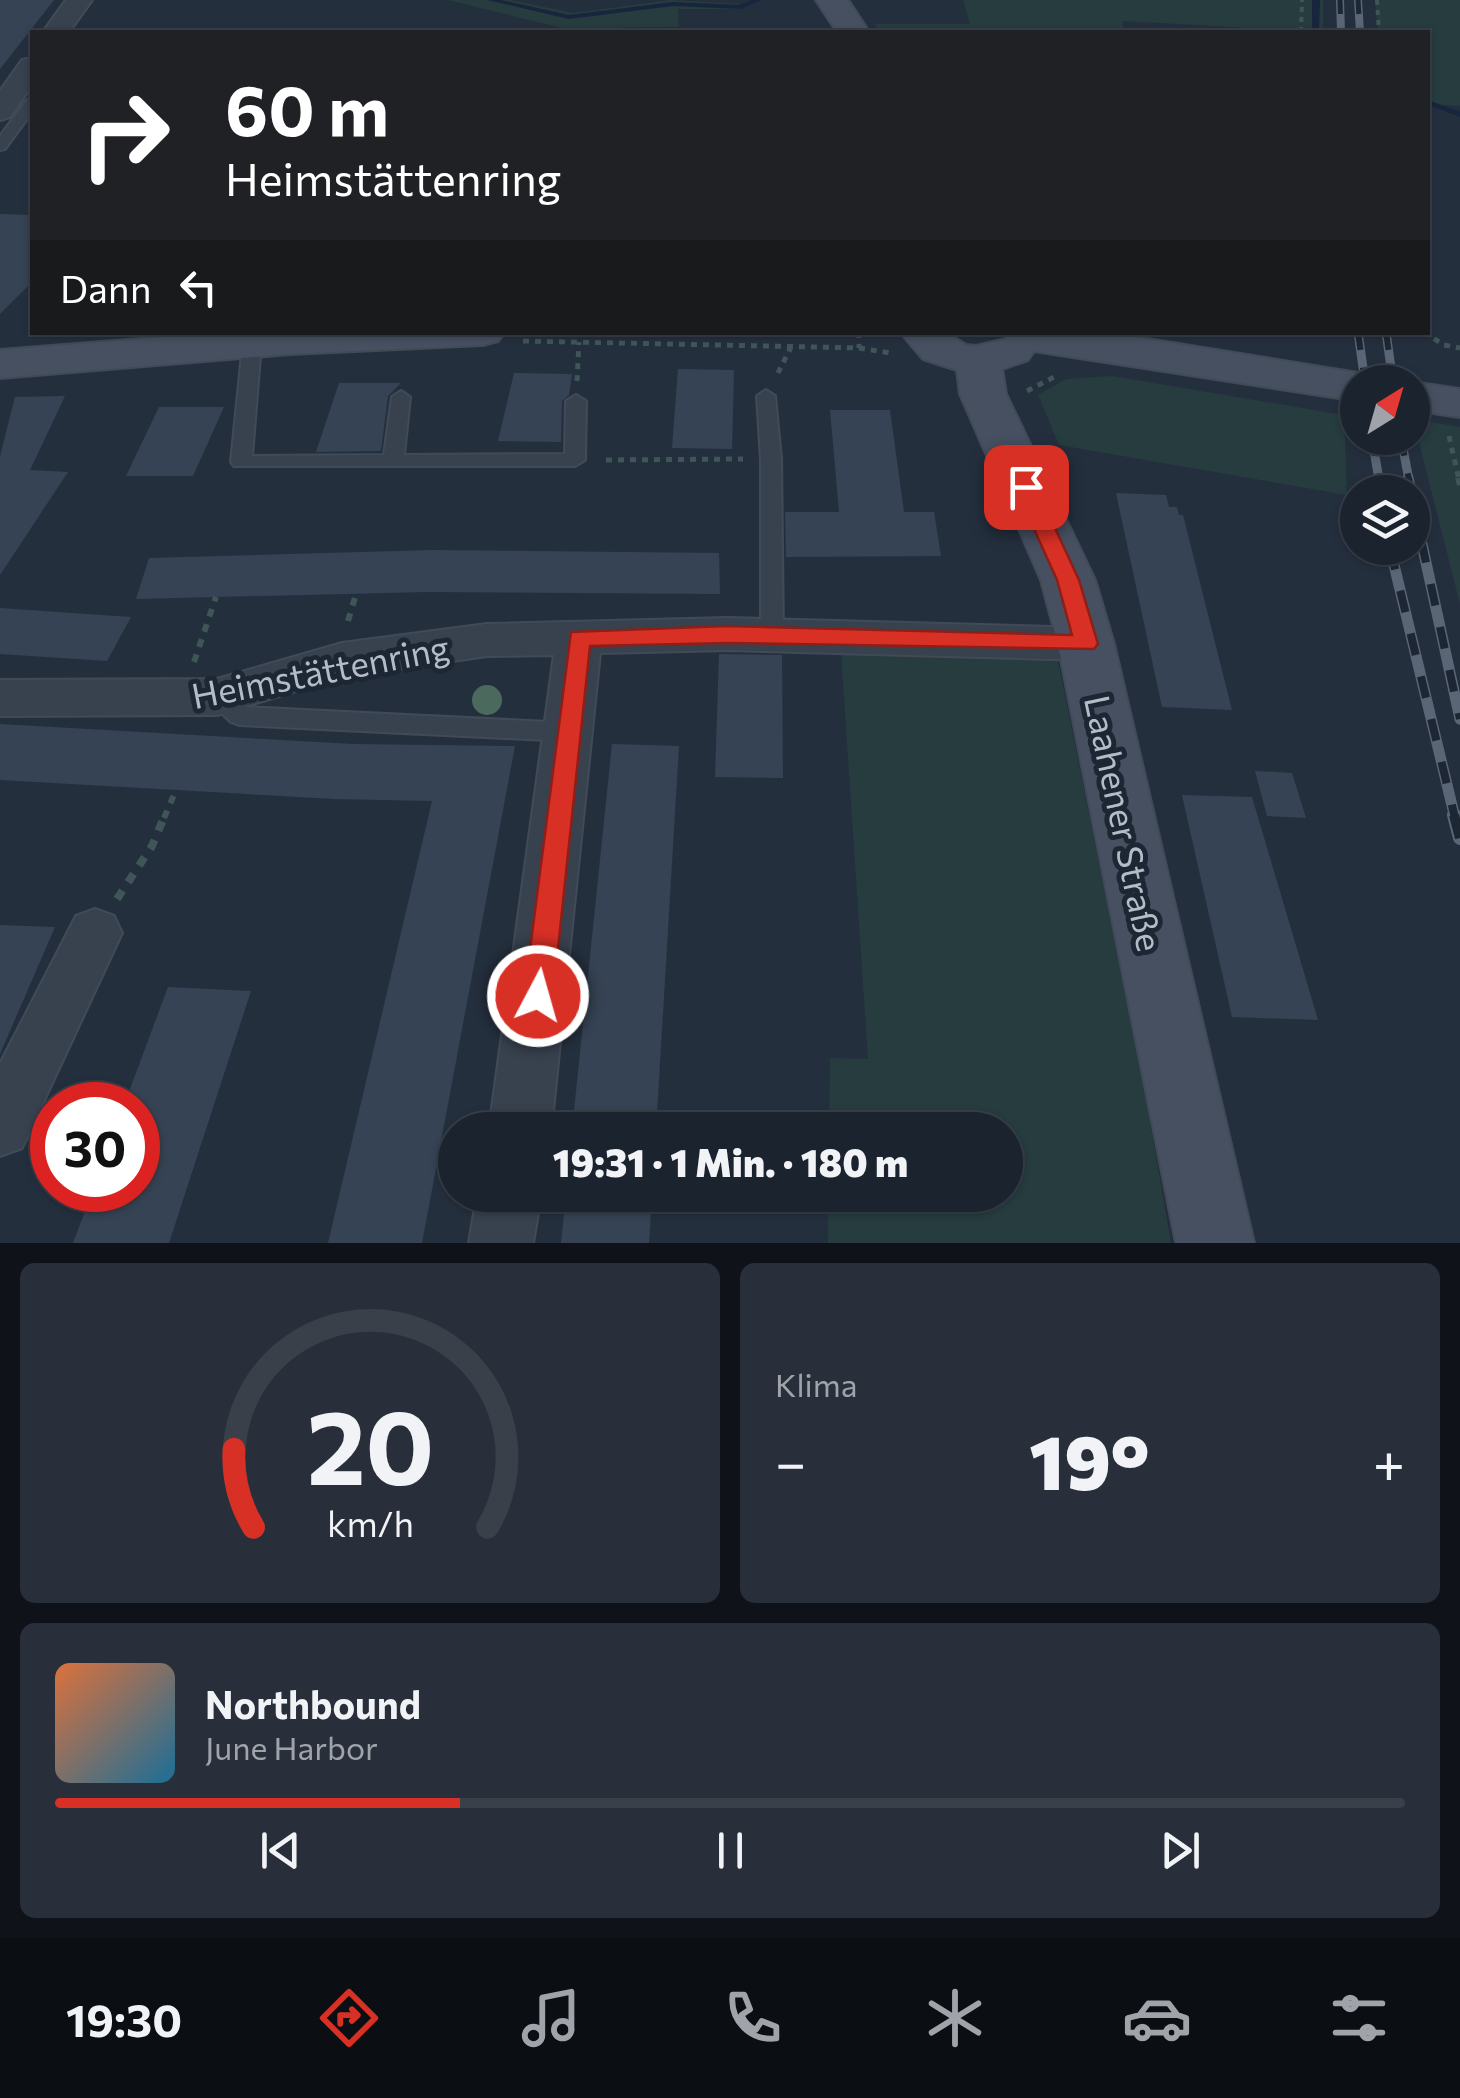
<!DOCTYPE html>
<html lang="de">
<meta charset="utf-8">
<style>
body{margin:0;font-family:Commissioner,sans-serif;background:#282f3a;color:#f1f3f6;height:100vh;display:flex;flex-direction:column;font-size:38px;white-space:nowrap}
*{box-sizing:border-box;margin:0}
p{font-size:32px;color:#a0a4aa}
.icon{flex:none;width:55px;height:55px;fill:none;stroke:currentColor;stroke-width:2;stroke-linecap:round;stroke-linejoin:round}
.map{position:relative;height:1243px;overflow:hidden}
.panel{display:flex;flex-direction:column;gap:20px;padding:20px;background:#0f1319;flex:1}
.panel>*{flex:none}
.guide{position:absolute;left:30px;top:30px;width:1400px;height:305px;border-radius:0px;box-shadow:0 2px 8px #0004,0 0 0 2px #39404a;background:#202124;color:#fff;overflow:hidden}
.needle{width:65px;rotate:37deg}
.tools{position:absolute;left:1340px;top:365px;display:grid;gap:20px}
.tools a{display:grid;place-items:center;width:90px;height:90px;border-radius:50%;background:#1b232e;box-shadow:0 2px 8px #0004,0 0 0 2px #39404a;font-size:50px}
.speed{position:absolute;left:30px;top:1082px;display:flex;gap:20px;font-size:50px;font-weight:700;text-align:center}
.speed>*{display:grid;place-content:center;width:130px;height:130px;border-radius:50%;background:#1b232e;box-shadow:0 2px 8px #0004,0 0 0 2px #39404a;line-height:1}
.speed .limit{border:15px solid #d22;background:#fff;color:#111}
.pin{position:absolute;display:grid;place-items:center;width:85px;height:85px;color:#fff;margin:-42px;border-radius:20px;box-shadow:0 5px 15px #0006}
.me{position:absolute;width:110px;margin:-55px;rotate:6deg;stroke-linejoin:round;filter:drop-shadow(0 0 8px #0008)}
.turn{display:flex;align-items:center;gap:35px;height:210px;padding:0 30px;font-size:45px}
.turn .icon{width:130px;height:130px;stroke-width:2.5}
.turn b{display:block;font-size:70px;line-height:85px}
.then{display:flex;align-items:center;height:95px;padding:0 30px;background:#0003;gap:20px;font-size:38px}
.big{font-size:75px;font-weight:800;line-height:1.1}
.panel .tile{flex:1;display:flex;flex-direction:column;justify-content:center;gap:15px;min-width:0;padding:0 35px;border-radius:15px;background:#282f3a}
.panel .dial{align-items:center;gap:0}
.dial svg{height:260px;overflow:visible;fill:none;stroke:#39404a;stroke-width:7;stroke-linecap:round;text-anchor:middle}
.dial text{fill:#f1f3f6;stroke:none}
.song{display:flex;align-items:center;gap:30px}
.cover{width:120px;height:120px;border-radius:15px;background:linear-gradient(135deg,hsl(20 70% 55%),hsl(200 70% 35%))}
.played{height:10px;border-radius:5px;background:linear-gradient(90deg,#d93025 30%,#39404a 30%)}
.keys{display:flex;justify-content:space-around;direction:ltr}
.heat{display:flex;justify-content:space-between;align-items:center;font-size:55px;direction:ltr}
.panel .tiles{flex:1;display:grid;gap:20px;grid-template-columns:1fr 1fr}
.tile:last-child{grid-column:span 2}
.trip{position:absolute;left:438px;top:1112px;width:585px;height:100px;border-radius:50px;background:#1b232e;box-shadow:0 2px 8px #0004,0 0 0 2px #39404a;font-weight:800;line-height:100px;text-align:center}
.tab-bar{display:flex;height:160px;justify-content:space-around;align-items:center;background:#0b0e12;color:#a0a4aa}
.tab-bar .icon{width:70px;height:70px}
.tab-bar .active{color:#d93025}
.tab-bar b{font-size:45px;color:#f1f3f6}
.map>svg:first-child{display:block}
.green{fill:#263c3f}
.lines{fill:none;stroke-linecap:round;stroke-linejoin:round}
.stream{fill:#17263c;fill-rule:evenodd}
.building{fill:#364354}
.lane-casing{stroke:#414a57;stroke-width:4}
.street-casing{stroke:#414a57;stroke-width:4}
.secondary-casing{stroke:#414a57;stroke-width:4}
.path-far3{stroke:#3f5557;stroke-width:4;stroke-dasharray:5 5;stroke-linecap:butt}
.path-far2{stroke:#3f5557;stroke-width:5;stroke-dasharray:6 6;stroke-linecap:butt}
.path-far1{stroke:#3f5557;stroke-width:6;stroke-dasharray:8 8;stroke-linecap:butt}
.path{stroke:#3f5557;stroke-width:8;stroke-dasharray:10 10;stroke-linecap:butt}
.lane{fill:#38414e;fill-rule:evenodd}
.street{fill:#38414e;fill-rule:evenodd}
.secondary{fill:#465061;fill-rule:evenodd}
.rail-far3-casing{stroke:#5a6575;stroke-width:8}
.rail-far2-casing{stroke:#5a6575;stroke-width:9}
.rail-far1-casing{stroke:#5a6575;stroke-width:11}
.rail-casing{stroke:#5a6575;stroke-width:14}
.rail-far3{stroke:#1d2633;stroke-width:5;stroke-dasharray:14;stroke-linecap:butt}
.rail-far2{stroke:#1d2633;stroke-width:6;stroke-dasharray:18;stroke-linecap:butt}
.rail-far1{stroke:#1d2633;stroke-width:8;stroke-dasharray:22;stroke-linecap:butt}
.rail{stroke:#1d2633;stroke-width:10;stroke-dasharray:29;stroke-linecap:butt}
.tree{fill:#4b6a5d}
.route{fill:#d93025;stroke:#8d1f18;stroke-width:2.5}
.labels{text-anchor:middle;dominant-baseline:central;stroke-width:10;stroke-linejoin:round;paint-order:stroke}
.street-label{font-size:35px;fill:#b4bcc9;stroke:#1d2633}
</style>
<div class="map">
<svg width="1460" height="1243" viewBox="0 0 1460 1243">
<rect width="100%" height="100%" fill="#242f3e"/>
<g class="green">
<polygon points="448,0 511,0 573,13 671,0 739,4 742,9 678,9 679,27 562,28"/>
<polygon points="963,0 1323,0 1323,32 1122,21 1124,32 879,32 875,24 970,24"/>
<polygon points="1375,0 1460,0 1460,106 1428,104 1428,32 1378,32"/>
<polygon points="1112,376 1344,415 1347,495 1059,445 1038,395 1066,379"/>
<polygon points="1413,419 1460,427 1460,604"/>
<polygon points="1056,652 1139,1058 1171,1243 828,1243 828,1195 1005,1195 1005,1130 829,1130 830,1058 868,1059 841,653"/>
</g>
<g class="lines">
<g class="stream">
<polygon points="487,0 501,0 569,15 673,2 740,5 751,0 761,0 741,9 673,6 569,19"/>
<polygon points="1312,0 1320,0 1319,32 1312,32"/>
<polygon points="1428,100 1460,112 1460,117 1428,105"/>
<polygon points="1312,332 1322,332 1322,334 1317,337 1313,336"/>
</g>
</g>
<g class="building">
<polygon points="0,0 54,0 0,69"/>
<polygon points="0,214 32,215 32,282 0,314"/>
<polygon points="678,369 734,370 732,449 672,448"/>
<polygon points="514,373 572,374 569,395 562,401 561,442 498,441"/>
<polygon points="339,383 401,383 388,396 381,451 316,452"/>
<polygon points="65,396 30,470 68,472 0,575 0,456 15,397"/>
<polygon points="159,407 224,407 193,476 126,476"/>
<polygon points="830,410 890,410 904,512 934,512 941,556 786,557 785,512 839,512"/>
<polygon points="1116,493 1166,495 1169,507 1177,507 1179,515 1183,515 1232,710 1162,707"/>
<polygon points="433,550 719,553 720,594 426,592 136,599 149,558"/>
<polygon points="0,608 131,617 107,661 0,654"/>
<polygon points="719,654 782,655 783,778 715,777"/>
<polygon points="0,724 353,744 515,746 422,1243 328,1243 432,801 334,799 0,780"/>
<polygon points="612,744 679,746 656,1130 572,1130"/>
<polygon points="1255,771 1292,773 1306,818 1267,816"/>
<polygon points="1182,795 1252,797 1318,1020 1232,1017"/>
<polygon points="0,925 55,927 0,1054"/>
<polygon points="168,987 251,991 169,1243 73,1243 93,1190 138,1190 138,1105 124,1105"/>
<polygon points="566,1195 652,1195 649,1243 561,1243"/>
</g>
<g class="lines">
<g class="lane-casing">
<g id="lane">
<polygon points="32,99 32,112 5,149 0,150 0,136 27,100"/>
<polygon points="252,339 261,344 252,456 384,455 392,397 401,391 410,397 404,455 565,454 566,401 576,395 586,401 585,460 575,466 234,466 231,462 243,344"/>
<polygon points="766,390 775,396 781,459 783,636 772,644 761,636 761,459 757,396"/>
<polygon points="217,688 245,707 568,723 577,725 580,732 577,739 568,741 239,725 231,722 205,697 209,691"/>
</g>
</g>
<g class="street-casing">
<g id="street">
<polygon points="66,0 92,0 69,32 43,32"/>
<polygon points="32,58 32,85 10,117 0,120 0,91 22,60"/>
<polygon points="728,618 1086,628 1102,632 1109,644 1102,656 1086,660 728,650 600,653 551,1130 489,1130 554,655 487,656 342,677 217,715 0,716 0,680 217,679 342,643 487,624"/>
<polygon points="95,909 114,916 122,933 22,1148 0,1156 0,1064 76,916"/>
<polygon points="477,1195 541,1195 533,1243 469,1243"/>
</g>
</g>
<g class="secondary-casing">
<g id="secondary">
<polygon points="816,0 848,0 869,32 837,32"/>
<polygon points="229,332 505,332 498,341 483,345 290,354 0,378 0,350"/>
<polygon points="900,332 945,332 966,345 976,346 1006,339 1007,332 1104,332 1358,373 1374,377 1378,382 1358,382 1358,401 1034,351 1028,360 1002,369 1006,394 1095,580 1114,644 1254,1243 1176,1243 1058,644 1041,580 960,394 957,370 923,359"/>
<polygon points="1410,382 1412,382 1460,389 1460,417 1412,410"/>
</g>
</g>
<g class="path-far3">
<polyline points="1377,0 1379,32"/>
<polyline points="1301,32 1302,0"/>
</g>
<g class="path-far2">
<polyline points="859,332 859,348"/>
<polyline points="1424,332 1444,345 1460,348"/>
<polyline points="523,341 859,348 890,353"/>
<polyline points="778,373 791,347"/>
<polyline points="577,381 579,342"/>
<polyline points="1027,391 1056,376"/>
<polyline points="1449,436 1459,480"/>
<polyline points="606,460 743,459"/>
</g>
<g class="path-far1">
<polyline points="1458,478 1460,485"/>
<polyline points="348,621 356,594"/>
<polyline points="194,662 216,597"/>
<polyline points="164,818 176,790"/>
</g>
<polyline class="path" points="117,899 152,846 165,815"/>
<use href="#lane" class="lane"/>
<use href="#street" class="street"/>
<use href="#secondary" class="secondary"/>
<g class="rail-far3-casing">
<g id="rail-far3">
<polyline points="1340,0 1341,32"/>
<polyline points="1358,0 1360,32"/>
</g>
</g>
<g class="rail-far2-casing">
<g id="rail-far2">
<polyline points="1358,332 1365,382"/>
<polyline points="1386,332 1393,382"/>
<polyline points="1372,438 1379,480"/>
<polyline points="1401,438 1409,480"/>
</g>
</g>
<g class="rail-far1-casing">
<g id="rail-far1">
<polyline points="1379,478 1381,492"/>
<polyline points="1408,478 1411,492"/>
<polyline points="1412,498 1460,719"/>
<polyline points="1390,548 1455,818"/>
</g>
</g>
<g class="rail-casing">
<polyline id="rail" points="1454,815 1460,838"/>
</g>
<use href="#rail-far3" class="rail-far3"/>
<use href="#rail-far2" class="rail-far2"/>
<use href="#rail-far1" class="rail-far1"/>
<use href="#rail" class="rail"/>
</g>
<circle class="tree" cx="487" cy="700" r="15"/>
<polygon class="route" points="1026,481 1036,487 1079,580 1098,644 1094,649 728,643 590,646 553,996 548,1005 538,1009 528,1005 524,996 571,632 728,626 1072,635 1057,580 1015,487"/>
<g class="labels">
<g class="street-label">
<text transform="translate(320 670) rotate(-11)">Heimstättenring</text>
<text transform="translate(1125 823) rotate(78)">Laahener Straße</text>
</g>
</g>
</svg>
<div class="tools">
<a><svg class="needle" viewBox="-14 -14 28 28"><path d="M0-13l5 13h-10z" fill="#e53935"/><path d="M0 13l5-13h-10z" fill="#a0a4aa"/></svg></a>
<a><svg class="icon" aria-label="layers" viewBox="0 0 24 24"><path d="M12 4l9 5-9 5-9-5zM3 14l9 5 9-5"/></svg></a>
</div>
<div class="speed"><div class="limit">30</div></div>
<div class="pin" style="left:1026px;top:487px;background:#d93025"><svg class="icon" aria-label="arrive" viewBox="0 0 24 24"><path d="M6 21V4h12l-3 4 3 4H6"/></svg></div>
<svg class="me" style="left:538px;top:996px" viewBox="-20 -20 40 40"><circle r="17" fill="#d93025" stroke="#fff" stroke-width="3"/><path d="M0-11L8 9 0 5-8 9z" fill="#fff"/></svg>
<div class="trip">19:31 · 1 Min. · 180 m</div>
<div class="guide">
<div class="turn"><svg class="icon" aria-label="right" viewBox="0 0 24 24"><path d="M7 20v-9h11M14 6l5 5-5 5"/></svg><div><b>60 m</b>Heimstättenring</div></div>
<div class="then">Dann<svg class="icon" aria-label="left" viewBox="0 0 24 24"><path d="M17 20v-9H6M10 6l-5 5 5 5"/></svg></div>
</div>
</div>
<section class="panel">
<div class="tiles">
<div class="tile dial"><svg viewBox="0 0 100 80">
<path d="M14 69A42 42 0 1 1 86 69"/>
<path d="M14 69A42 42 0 0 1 8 45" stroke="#d93025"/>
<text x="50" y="56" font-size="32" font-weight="700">20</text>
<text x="50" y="72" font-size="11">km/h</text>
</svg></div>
<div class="tile"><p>Klima</p>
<div class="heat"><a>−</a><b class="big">19°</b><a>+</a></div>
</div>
<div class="tile">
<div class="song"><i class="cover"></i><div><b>Northbound</b><p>June Harbor</p></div></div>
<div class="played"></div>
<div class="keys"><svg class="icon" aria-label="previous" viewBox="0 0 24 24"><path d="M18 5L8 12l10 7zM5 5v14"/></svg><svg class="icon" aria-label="pause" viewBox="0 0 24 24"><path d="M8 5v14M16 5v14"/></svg><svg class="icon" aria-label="next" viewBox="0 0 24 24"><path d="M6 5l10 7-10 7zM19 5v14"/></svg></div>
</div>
</div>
</section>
<nav class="tab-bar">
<b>19:30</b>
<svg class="icon active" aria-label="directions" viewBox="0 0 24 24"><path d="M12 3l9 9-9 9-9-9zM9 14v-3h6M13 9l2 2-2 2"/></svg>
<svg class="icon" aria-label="music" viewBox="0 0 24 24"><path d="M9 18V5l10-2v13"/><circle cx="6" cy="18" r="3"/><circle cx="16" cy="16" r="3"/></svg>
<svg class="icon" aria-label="phone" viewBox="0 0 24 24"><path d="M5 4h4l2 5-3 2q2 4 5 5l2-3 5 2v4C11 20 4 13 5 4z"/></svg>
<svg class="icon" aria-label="climate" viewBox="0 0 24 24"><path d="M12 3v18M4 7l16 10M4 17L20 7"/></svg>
<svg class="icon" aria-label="car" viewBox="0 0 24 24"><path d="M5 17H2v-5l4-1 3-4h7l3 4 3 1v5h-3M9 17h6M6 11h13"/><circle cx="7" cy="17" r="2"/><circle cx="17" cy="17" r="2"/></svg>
<svg class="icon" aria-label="filters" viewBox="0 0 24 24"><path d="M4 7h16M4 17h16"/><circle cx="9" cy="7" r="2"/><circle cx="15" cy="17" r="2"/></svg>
</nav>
